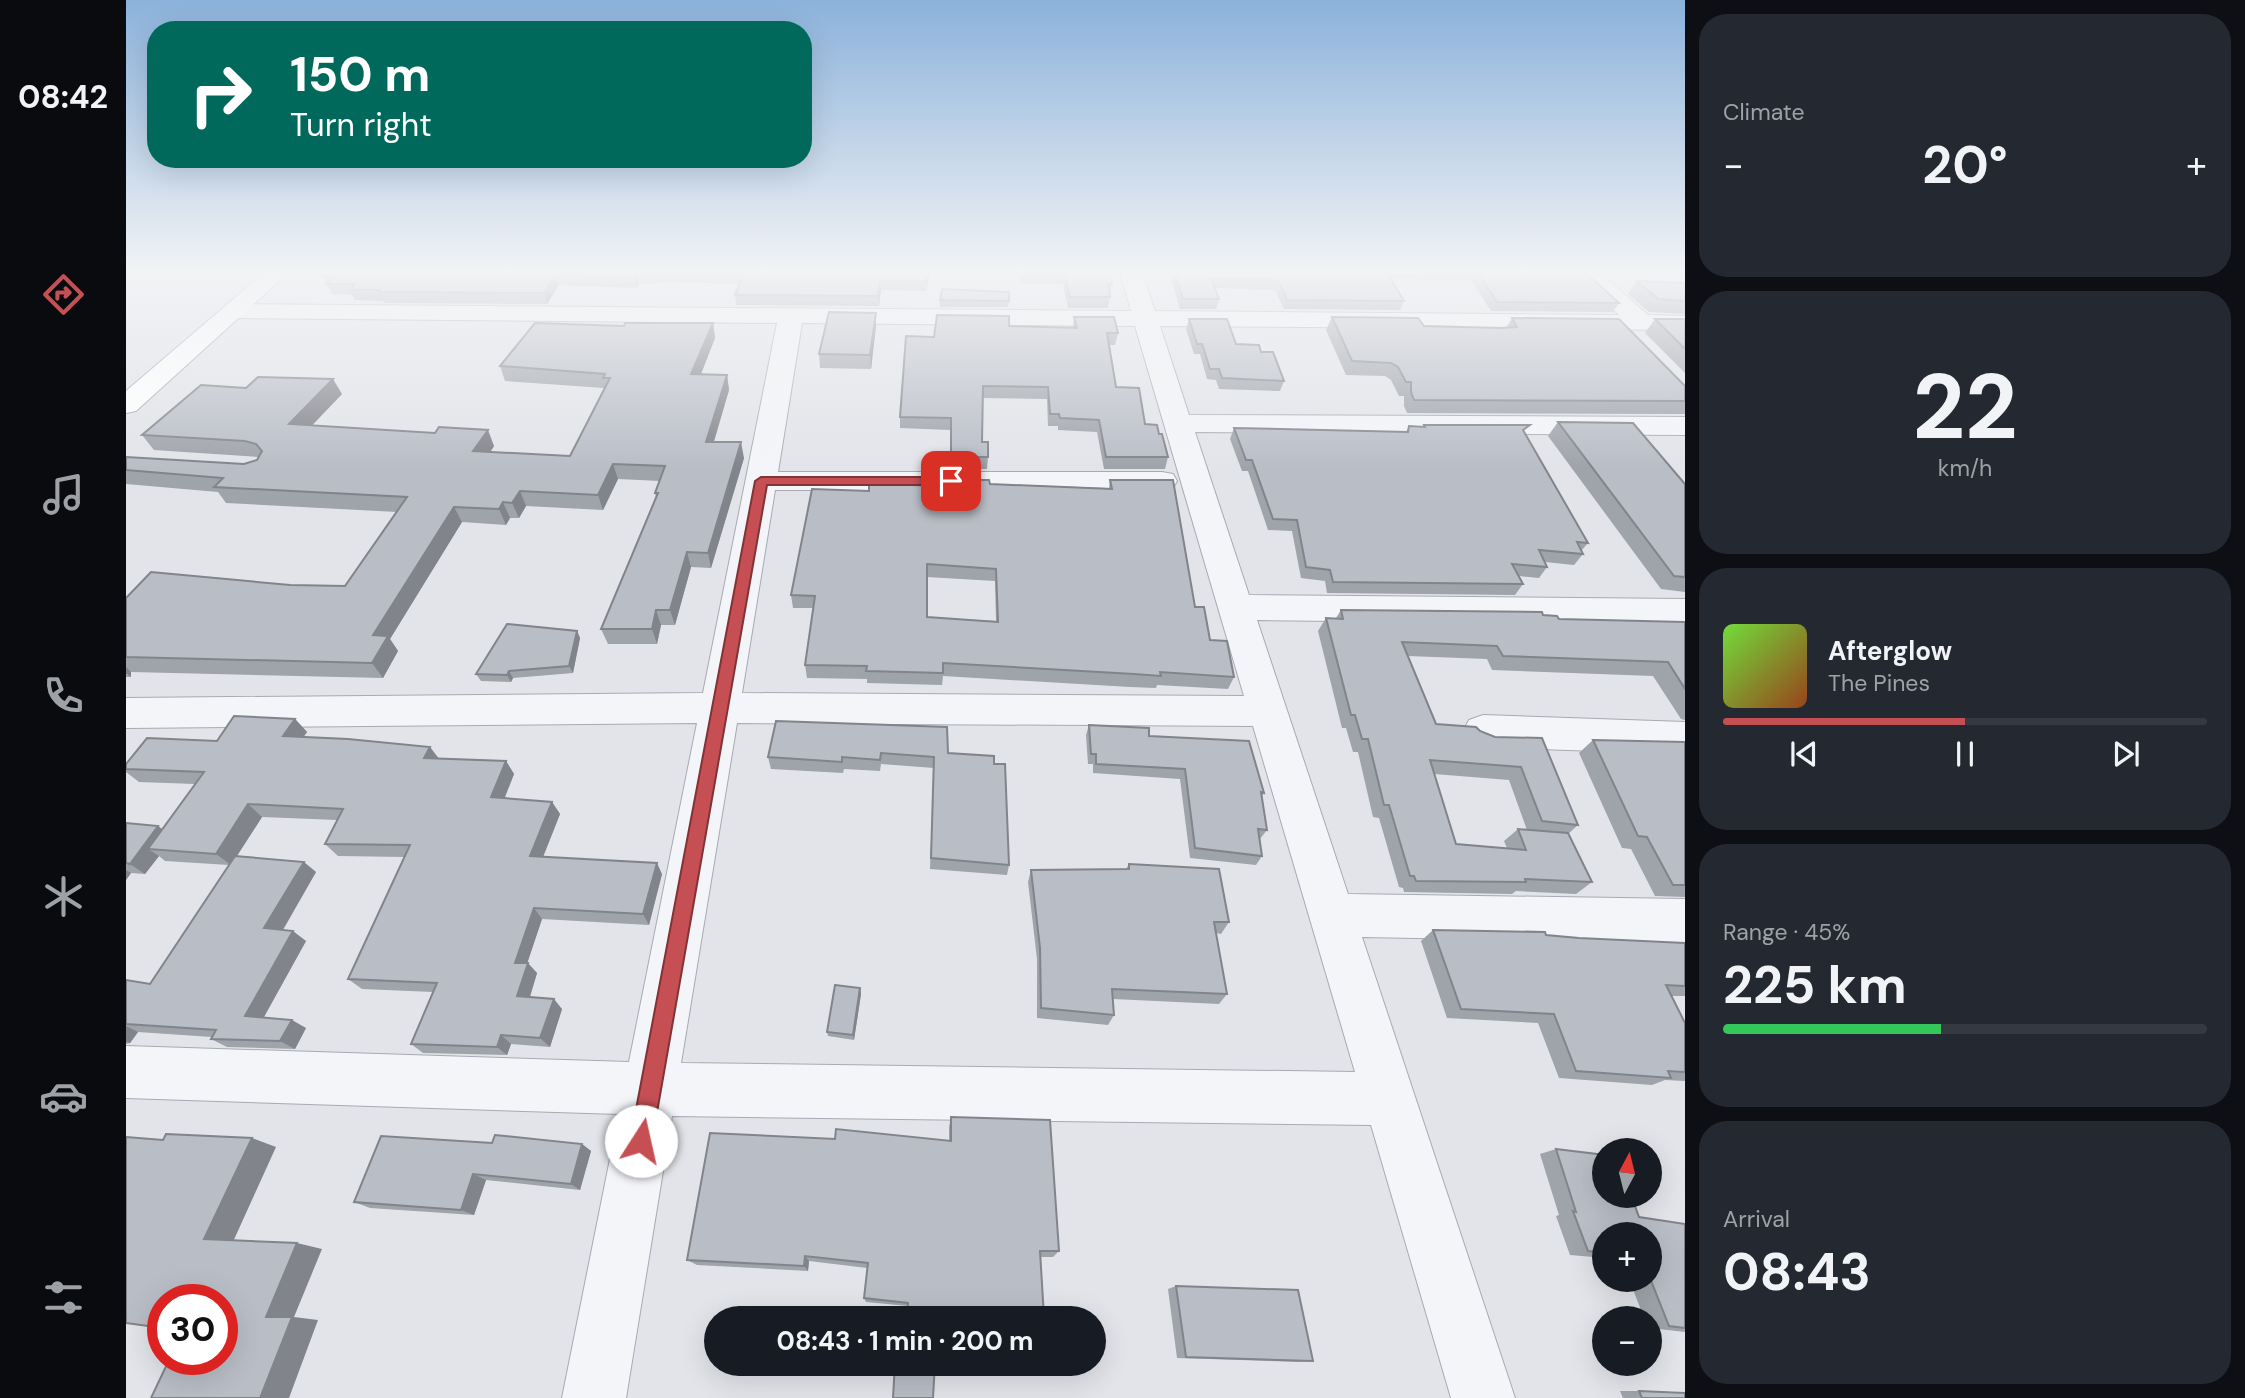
<!DOCTYPE html>
<meta charset="utf-8">
<style>
body{margin:0;font-family:"DM Sans",sans-serif;background:#242831;color:#f1f3f6;height:100vh;display:flex;flex-direction:column;font-size:26px;white-space:nowrap}
*{box-sizing:border-box;margin:0}
p{font-size:23px;color:#9ea1a6}
.icon{flex:none;width:38px;height:38px;fill:none;stroke:currentColor;stroke-width:2;stroke-linecap:round;stroke-linejoin:round}
.map{position:relative;flex:1;overflow:hidden}
.details{display:flex;flex-direction:column;gap:14px;padding:14px;background:#0d0f14;width:560px}
.details>*{flex:none}
.guide{position:absolute;left:21px;top:21px;width:665px;height:147px;border-radius:28px;box-shadow:0 7px 28px #0002;background:#00695c;color:#fff;overflow:hidden}
.needle{width:46px;rotate:7deg}
.buttons{position:absolute;left:1466px;top:1138px;display:grid;gap:14px}
.buttons a{display:grid;place-items:center;width:70px;height:70px;border-radius:50%;background:#171b24;box-shadow:0 7px 28px #0002;font-size:35px}
.speed{position:absolute;left:21px;top:1284px;display:flex;gap:14px;font-size:35px;font-weight:700;text-align:center}
.speed>*{display:grid;place-content:center;width:91px;height:91px;border-radius:50%;background:#171b24;box-shadow:0 7px 28px #0002;line-height:1}
.speed .limit{border:10px solid #d22;background:#fff;color:#111}
.pin{position:absolute;display:grid;place-items:center;width:60px;height:60px;color:#fff;margin:-30px;border-radius:14px;box-shadow:0 4px 10px #0006}
.me{position:absolute;width:77px;margin:-38px;rotate:10deg;stroke-linejoin:round;filter:drop-shadow(0 0 5px #0008)}
.turn{display:flex;align-items:center;gap:24px;height:147px;padding:0 28px;font-size:32px}
.turn .icon{width:91px;height:91px;stroke-width:2.5}
.turn b{display:block;font-size:49px;line-height:60px}
.big{font-size:52px;font-weight:700;line-height:1.1}
.details .card{flex:1;display:flex;flex-direction:column;justify-content:center;gap:10px;min-width:0;padding:0 24px;border-radius:28px;background:#242831}
.details .dial{align-items:center;gap:0}
.dial b{font-size:91px;line-height:1}
.song{display:flex;align-items:center;gap:21px}
.cover{width:84px;height:84px;border-radius:10px;background:linear-gradient(135deg,hsl(100 70% 55%),hsl(20 70% 35%))}
.played{height:7px;border-radius:4px;background:linear-gradient(90deg,#c64f54 50%,#363941 50%)}
.keys{display:flex;justify-content:space-around;direction:ltr}
.heat{display:flex;justify-content:space-between;align-items:center;font-size:38px;direction:ltr}
.charge{height:10px;border-radius:5px;background:linear-gradient(90deg,#34c759 45%,#363941 0)}
.trip{position:absolute;left:578px;top:1306px;width:402px;height:70px;border-radius:35px;background:#171b24;box-shadow:0 7px 28px #0002;font-weight:700;line-height:70px;text-align:center}
main{display:flex;flex:1;min-height:0}
.menu{display:flex;flex-direction:column;width:126px;justify-content:space-around;align-items:center;background:#090b0e;color:#9ea1a6}
.menu .icon{width:49px;height:49px}
.menu .current{color:#c64f54}
.menu b{font-size:32px;color:#f1f3f6}
.map>svg:first-child{display:block}
.lines{fill:none;stroke-linecap:round;stroke-linejoin:round}
.minor-casing{stroke:#a7aab3;stroke-width:2}
.primary-casing{stroke:#a2a7b4;stroke-width:2}
.minor{fill:#f4f5f8;fill-rule:evenodd}
.primary{fill:#fff;fill-rule:evenodd}
.wall{fill:#9fa3aa;fill-rule:evenodd}
.shaded-wall{fill:#82848b}
.building{fill:#b9bdc6;stroke:#82848b;stroke-width:2;fill-rule:evenodd}
.route{fill:#c64f54;stroke:#813337;stroke-width:2}
</style>
<main>
<nav class="menu">
<b>08:42</b>
<svg class="icon current" aria-label="directions" viewBox="0 0 24 24"><path d="M12 3l9 9-9 9-9-9zM9 14v-3h6M13 9l2 2-2 2"/></svg>
<svg class="icon" aria-label="music" viewBox="0 0 24 24"><path d="M9 18V5l10-2v13"/><circle cx="6" cy="18" r="3"/><circle cx="16" cy="16" r="3"/></svg>
<svg class="icon" aria-label="phone" viewBox="0 0 24 24"><path d="M5 4h4l2 5-3 2q2 4 5 5l2-3 5 2v4C11 20 4 13 5 4z"/></svg>
<svg class="icon" aria-label="climate" viewBox="0 0 24 24"><path d="M12 3v18M4 7l16 10M4 17L20 7"/></svg>
<svg class="icon" aria-label="car" viewBox="0 0 24 24"><path d="M5 17H2v-5l4-1 3-4h7l3 4 3 1v5h-3M9 17h6M6 11h13"/><circle cx="7" cy="17" r="2"/><circle cx="17" cy="17" r="2"/></svg>
<svg class="icon" aria-label="filters" viewBox="0 0 24 24"><path d="M4 7h16M4 17h16"/><circle cx="9" cy="7" r="2"/><circle cx="15" cy="17" r="2"/></svg>
</nav>
<div class="map">
<svg width="1559" height="1398" viewBox="0 0 1559 1398">
<rect width="100%" height="100%" fill="#e2e4e9"/>
<g class="lines">
<g class="minor-casing">
<g id="minor">
<path d="M994,273H1016L1029,311L1493,315L1450,273H1474L1522,315L1559,316V330L1034,326L1063,415L1559,417V435L1069,432L1123,595L1559,599V625L1131,620L1222,894L1559,899V943L1236,937L1389,1398H1325L1245,1125L546,1116L500,1398H436L493,1114L0,1098V1046L503,1062L571,723L0,728V698L577,693L651,323L108,318L99,316L96,311L99,306L108,304L1005,311ZM676,323L1009,326L1118,696L616,693L649,490H1036L1047,488L1051,481L1047,474L1036,472H652ZM611,723L1127,726L1229,1072L555,1063Z"/>
<polygon points="1357,715 1559,722 1559,754 1357,747 1343,742 1337,731 1343,720"/>
</g>
</g>
<g class="primary-casing">
<polygon id="primary" points="138,273 162,273 10,411 0,413 0,391"/>
</g>
<use href="#minor" class="minor"/>
<use href="#primary" class="primary"/>
</g>
<g class="wall">
<polygon points="199,273 804,273 800,291 755,290 753,306 610,305 609,295 614,284 544,282 513,284 511,288 433,285 421,304 258,303 257,301 229,300 226,295 206,294 196,276"/>
<polygon points="894,273 984,273 986,284 982,308 942,308 937,284 895,283"/>
<polygon points="1038,273 1460,273 1493,303 1487,312 1365,311 1345,280 1265,279 1278,301 1274,310 1158,309 1149,290 1089,288 1093,299 1090,309 1054,309 1045,278 1039,277"/>
<polygon points="1511,281 1559,283 1559,314 1523,312 1502,294"/>
<polygon points="814,300 883,301 882,307 814,307"/>
<polygon points="750,313 750,326 745,369 694,368 693,354"/>
<polygon points="948,317 992,333 989,345 983,345 990,387 1019,424 1033,434 1042,457 1039,469 978,469 971,432 932,430 932,426 922,426 921,399 857,398 856,442 862,457 861,469 824,469 824,430 774,428 774,417 808,337 883,326 947,327"/>
<polygon points="1206,317 1298,326 1380,328 1386,318 1559,386 1559,414 1281,413 1278,406 1278,396 1273,396 1265,380 1259,376 1220,375 1200,330"/>
<polygon points="1063,319 1110,344 1135,352 1158,381 1154,391 1093,389 1090,380 1081,379 1074,354 1068,354 1060,329"/>
<polygon points="1529,319 1559,319 1559,373 1519,333"/>
<polygon points="587,323 589,338 575,374 601,375 603,390 588,442 618,458 585,568 565,567 549,625 535,625 531,644 482,644 475,629 530,497 529,493 534,481 492,479 477,510 400,506 393,518 384,518 380,525 336,522 264,639 272,651 257,678 5,672 5,677 0,677 0,598 164,585 219,586 271,512 100,503 92,492 0,484 0,457 118,464 131,460 133,457 28,450 16,435 216,394 186,425 368,446 364,452 444,456 478,388 379,381 374,366 498,326"/>
<polygon points="1432,422 1559,484 1559,592 1535,589 1422,436"/>
<polygon points="1298,425 1399,434 1462,543 1455,551 1457,554 1448,565 1419,562 1421,567 1413,578 1393,576 1397,584 1389,595 1201,593 1199,581 1175,578 1166,531 1142,530 1122,471 1116,471 1104,439 1108,428 1280,432 1283,426 1297,427"/>
<path d="M984,480L1069,607L1084,640L1108,677L1102,689L1031,685L1030,688L1004,687L817,676L816,685L741,683V679L681,678L679,665L688,608H667L665,595L743,491L864,484L983,488ZM801,577L869,581L870,621L801,617Z"/>
<path d="M1215,610L1417,615L1433,619L1559,622V720L1555,719L1527,676L1366,670L1361,659L1282,656L1310,724L1354,731L1369,737L1452,825L1442,834L1466,882L1450,894L1390,891L1386,894L1278,892L1277,888L1273,887L1253,818L1247,817L1232,752H1227L1220,728H1216L1192,631L1200,618H1210ZM1308,774L1383,780L1401,830L1392,829L1378,841L1381,848L1330,844Z"/>
<polygon points="451,631 454,638 447,673 387,678 385,682 355,681 350,674"/>
<polygon points="169,719 181,732 177,737 313,758 380,761 388,774 378,798 426,802 434,814 417,857 536,874 523,925 416,919 401,963 411,973 404,997 436,1009 424,1047 385,1044 381,1055 297,1053 285,1044 307,992 236,989 222,979 279,857 212,856 199,844 211,820 136,817 111,856 190,872 157,930 180,941 138,1017 180,1028 169,1049 101,1047 85,1039 86,1037 12,1032 4,1043 0,1044 0,980 24,984 103,865 39,861 33,856 19,874 5,873 0,880 0,823 32,826 36,829 69,784 13,782 0,772 0,764 91,741"/>
<polygon points="650,721 822,753 868,764 883,865 881,875 804,869 808,768 755,764 754,771 718,769 717,773 645,769 642,757"/>
<polygon points="963,725 1023,736 1138,793 1135,798 1141,830 1134,839 1136,856 1130,865 1064,858 1054,779 967,773 967,764 962,764 960,735"/>
<polygon points="1467,740 1559,742 1559,897 1529,896 1505,849 1496,848 1453,753"/>
<polygon points="1003,864 1103,922 1095,934 1090,933 1101,994 1093,1004 987,999 988,1015 982,1025 911,1018 911,959 902,882 905,870 1000,869"/>
<polygon points="1307,930 1420,935 1453,938 1559,943 1559,996 1545,996 1559,1023 1559,1081 1539,1080 1526,1085 1433,1078 1412,1023 1321,1018 1295,941"/>
<polygon points="734,988 735,994 728,1040 702,1036 701,1032"/>
<polygon points="825,1117 933,1251 927,1257 915,1257 917,1318 862,1318 811,1315 782,1306 740,1302 738,1298 741,1268 683,1261 682,1271 571,1265 561,1260 709,1139 823,1140 823,1127"/>
<polygon points="456,1144 465,1151 454,1190 360,1180 348,1215 244,1208 228,1202"/>
<polygon points="1430,1149 1513,1217 1559,1224 1559,1332 1524,1328 1524,1318 1518,1318 1503,1279 1524,1279 1524,1234 1479,1234 1479,1258 1444,1255 1430,1216 1433,1215 1414,1154"/>
<polygon points="1050,1286 1187,1361 1174,1362 1051,1358 1042,1289"/>
<polygon points="1494,1391 1513,1391 1559,1398 1497,1398"/>
</g>
<g class="shaded-wall">
<polygon points="511,273 513,284 511,288 508,278"/>
<polygon points="802,273 804,273 800,291 800,281"/>
<polygon points="429,275 433,285 421,304 418,293"/>
<polygon points="754,280 755,290 753,306 752,296"/>
<polygon points="750,313 750,326 745,369 744,355"/>
<polygon points="587,323 589,338 569,389 565,374"/>
<polygon points="601,375 603,390 583,457 580,442"/>
<polygon points="207,379 216,394 173,439 163,424"/>
<polygon points="362,430 368,446 355,467 347,451"/>
<polygon points="615,442 618,458 585,568 582,553"/>
<polygon points="487,464 492,479 477,510 472,495"/>
<polygon points="394,491 400,506 393,518 386,503"/>
<polygon points="377,502 384,518 380,525 373,509"/>
<polygon points="328,507 336,522 264,639 272,651 257,678 246,663 247,635"/>
<polygon points="561,552 565,567 549,625 544,610"/>
<polygon points="530,610 535,625 531,644 526,629"/>
<polygon points="451,631 454,638 447,673 443,666"/>
<polygon points="0,667 5,672 5,677 0,673"/>
<polygon points="383,671 387,678 385,682 381,675"/>
<polygon points="169,719 181,732 169,749 157,736"/>
<polygon points="304,747 314,760 298,758"/>
<polygon points="380,761 388,774 374,810 365,797"/>
<polygon points="426,802 434,814 413,867 404,856"/>
<polygon points="122,804 136,817 105,865 90,854"/>
<polygon points="32,826 46,837 22,849 33,856 19,874 4,864"/>
<polygon points="178,862 190,872 152,938 138,928"/>
<polygon points="531,863 536,874 523,925 517,914"/>
<polygon points="0,870 5,873 0,880"/>
<polygon points="408,908 416,919 398,973 389,963"/>
<polygon points="167,931 180,941 134,1024 119,1016"/>
<polygon points="402,963 411,973 401,1006 391,996"/>
<polygon points="734,988 735,994 728,1040 727,1035"/>
<polygon points="428,999 436,1009 424,1047 414,1038"/>
<polygon points="166,1020 180,1028 169,1049 154,1041"/>
<polygon points="0,1026 12,1032 4,1043 0,1042"/>
<polygon points="375,1035 385,1044 381,1055 371,1047"/>
<polygon points="126,1138 150,1147 106,1244 78,1239"/>
<polygon points="456,1144 465,1151 454,1190 445,1184"/>
<polygon points="347,1174 360,1180 348,1215 335,1210"/>
<polygon points="171,1243 196,1249 168,1317 192,1320 163,1398 134,1398 140,1317"/>
<polygon points="679,1256 683,1261 682,1271 678,1266"/>
</g>
<g class="building">
<polygon points="199,273 529,273 511,273 508,278 429,275 418,293 253,292 254,290 224,290 229,284 201,284 209,276 196,276"/>
<polygon points="571,273 802,273 800,281 754,280 752,296 609,295 618,274"/>
<polygon points="918,273 984,273 986,284 982,284 984,297 944,297 938,273"/>
<polygon points="1049,273 1261,273 1278,301 1161,300 1152,280 1085,279 1093,299 1057,299"/>
<polygon points="1352,273 1460,273 1493,303 1371,302"/>
<polygon points="1511,281 1559,283 1559,301 1532,299"/>
<polygon points="816,289 883,292 883,301 814,300"/>
<polygon points="703,312 750,313 744,355 693,354"/>
<polygon points="811,315 883,316 883,326 951,328 948,317 988,317 992,333 981,333 990,387 1013,388 1019,424 1031,425 1033,434 1036,434 1042,457 980,457 973,420 934,418 933,414 924,414 922,387 857,386 856,442 862,442 862,457 825,457 825,418 774,417 780,336 808,337"/>
<polygon points="1206,317 1292,318 1298,326 1375,328 1391,327 1386,318 1493,319 1559,386 1559,401 1288,400 1285,392 1285,382 1280,382 1272,367 1265,363 1226,361"/>
<polygon points="1063,319 1101,319 1110,344 1133,345 1135,352 1147,352 1158,381 1096,378 1093,369 1084,369 1076,344 1071,344"/>
<polygon points="1529,319 1559,319 1559,349"/>
<polygon points="409,323 498,326 499,323 587,323 565,374 601,375 580,442 615,442 582,553 561,552 544,610 530,610 526,629 475,629 532,493 529,493 539,466 487,464 472,495 394,491 386,503 377,502 373,509 328,507 247,635 262,636 246,663 0,657 0,598 25,572 164,585 219,586 281,497 88,487 97,478 0,470 0,457 118,464 131,460 136,451 130,444 119,441 16,435 75,385 120,388 132,377 207,379 163,424 309,433 313,427 362,430 347,451 444,456 484,378 477,378 479,374 374,366"/>
<polygon points="1432,422 1507,423 1559,484 1559,577 1548,576"/>
<polygon points="1298,425 1404,425 1397,430 1462,543 1451,542 1457,554 1413,550 1421,567 1386,564 1397,584 1207,582 1204,570 1180,567 1171,520 1147,519 1126,460 1120,460 1108,428 1282,432 1283,426 1299,427"/>
<path d="M825,480H863L864,484L986,489L984,480H1047L1069,607H1078L1084,640L1101,641L1108,677L1034,672L1035,676L1008,674L817,663V673L740,671L741,666L679,665L689,596L665,595L686,489L743,491V484L825,486ZM801,564L870,569L872,622L801,617Z"/>
<polygon points="1215,610 1416,612 1417,615 1431,616 1433,619 1559,622 1559,689 1542,662 1377,656 1371,646 1276,642 1310,724 1350,727 1354,731 1369,737 1416,738 1452,825 1416,821 1395,767 1304,760 1330,844 1400,850 1392,829 1442,833 1466,882 1399,879 1400,882 1290,881 1288,876 1284,876 1263,805 1258,805 1242,739 1236,739 1229,715 1225,715 1200,618 1217,619"/>
<polygon points="381,624 451,631 443,666 383,671 381,675 350,674"/>
<polygon points="108,716 169,719 157,736 222,739 304,747 298,758 380,761 365,797 426,802 404,856 531,863 517,914 408,908 389,963 402,963 391,996 428,999 414,1038 375,1035 371,1047 285,1044 311,983 222,979 284,845 199,844 217,809 122,804 90,854 22,849 78,772 0,769 0,764 21,738 91,741"/>
<polygon points="650,721 821,727 822,753 868,756 868,764 879,764 883,865 805,858 808,757 755,753 754,760 716,757 716,762 642,757"/>
<polygon points="963,725 1023,728 1023,736 1123,741 1138,793 1135,792 1141,830 1132,829 1136,856 1069,848 1059,769 970,764 970,754 965,754"/>
<polygon points="1467,740 1559,742 1559,885 1547,885 1521,837 1512,836"/>
<polygon points="0,823 32,826 4,864 0,863"/>
<polygon points="109,856 178,862 138,928 167,931 119,1016 166,1020 154,1041 85,1039 90,1030 0,1024 0,980 24,984"/>
<polygon points="1003,864 1093,869 1103,922 1088,922 1101,994 986,989 988,1015 915,1008 914,948 905,870 1003,869"/>
<polygon points="1307,930 1419,932 1420,935 1453,938 1559,943 1559,986 1540,985 1559,1023 1559,1072 1542,1071 1545,1078 1450,1071 1428,1014 1335,1009"/>
<polygon points="709,985 734,988 727,1035 701,1032"/>
<polygon points="825,1117 924,1120 933,1251 914,1251 918,1317 811,1312 811,1318 781,1318 782,1303 738,1298 742,1263 679,1256 678,1266 561,1260 584,1133 709,1139 710,1129 825,1141"/>
<polygon points="40,1134 126,1138 78,1239 171,1243 140,1317 166,1317 134,1398 25,1398 43,1360 96,1360 96,1300 37,1300 37,1328 0,1323 0,1137 37,1140"/>
<polygon points="369,1135 456,1144 445,1184 347,1174 335,1210 228,1202 255,1136 366,1143"/>
<polygon points="1430,1149 1479,1155 1479,1195 1505,1195 1513,1217 1559,1224 1559,1328 1543,1326 1524,1278 1524,1234 1479,1234 1479,1253 1462,1251 1447,1211 1450,1212"/>
<polygon points="1050,1286 1172,1290 1187,1361 1060,1357"/>
<polygon points="769,1363 809,1363 807,1398 767,1398"/>
<polygon points="1513,1391 1559,1393 1559,1398 1516,1398"/>
</g>
<linearGradient id="sky" x2="0" y2="1"><stop stop-color="#8bb2db"/><stop offset="0.58" stop-color="#f2f3f5"/><stop offset="1" stop-color="#f2f3f5" stop-opacity="0"/></linearGradient>
<rect width="1559" height="468" fill="url(#sky)"/>
<polygon class="route" points="635,477 825,477 832,481 825,485 641,485 526,1141 523,1149 515,1152 507,1149 504,1141 629,481"/>
</svg>
<div class="buttons">
<a><svg class="needle" viewBox="-14 -14 28 28"><path d="M0-13l5 13h-10z" fill="#e53935"/><path d="M0 13l5-13h-10z" fill="#9ea1a6"/></svg></a>
<a>+</a>
<a>−</a>
</div>
<div class="speed"><div class="limit">30</div></div>
<div class="pin" style="left:825px;top:481px;background:#d93025"><svg class="icon" aria-label="arrive" viewBox="0 0 24 24"><path d="M6 21V4h12l-3 4 3 4H6"/></svg></div>
<svg class="me" style="left:515px;top:1141px" viewBox="-20 -20 40 40"><circle r="19" fill="#fff"/><path d="M0-13L10 11 0 6-10 11z" fill="#c64f54"/></svg>
<div class="trip">08:43 · 1 min · 200 m</div>
<div class="guide">
<div class="turn"><svg class="icon" aria-label="right" viewBox="0 0 24 24"><path d="M7 20v-9h11M14 6l5 5-5 5"/></svg><div><b>150 m</b>Turn right</div></div>
</div>
</div>
<section class="details">
<div class="card"><p>Climate</p>
<div class="heat"><a>−</a><b class="big">20°</b><a>+</a></div>
</div>
<div class="card dial"><b>22</b><p>km/h</p></div>
<div class="card">
<div class="song"><i class="cover"></i><div><b>Afterglow</b><p>The Pines</p></div></div>
<div class="played"></div>
<div class="keys"><svg class="icon" aria-label="previous" viewBox="0 0 24 24"><path d="M18 5L8 12l10 7zM5 5v14"/></svg><svg class="icon" aria-label="pause" viewBox="0 0 24 24"><path d="M8 5v14M16 5v14"/></svg><svg class="icon" aria-label="next" viewBox="0 0 24 24"><path d="M6 5l10 7-10 7zM19 5v14"/></svg></div>
</div>
<div class="card"><p>Range · 45%</p><b class="big">225 km</b><div class="charge"></div></div>
<div class="card"><p>Arrival</p><b class="big">08:43</b></div>
</section>
</main>
